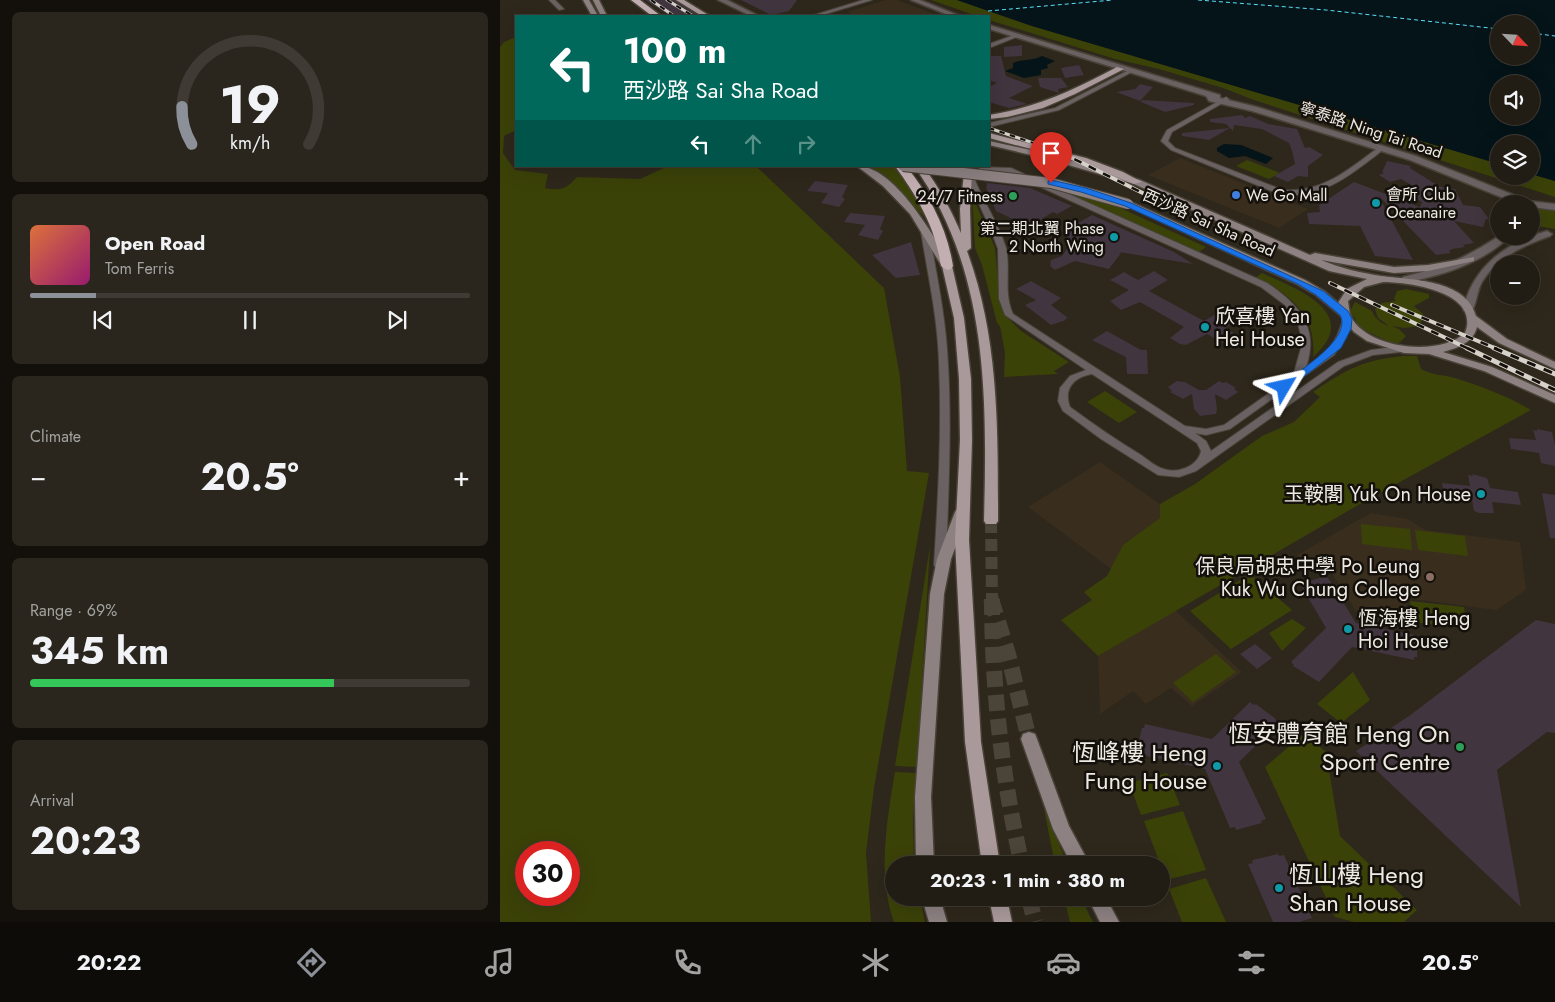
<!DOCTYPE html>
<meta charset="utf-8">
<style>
body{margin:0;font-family:Jost,"Noto Sans TC",sans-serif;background:#2a261d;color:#f1f3f6;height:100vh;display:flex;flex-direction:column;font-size:19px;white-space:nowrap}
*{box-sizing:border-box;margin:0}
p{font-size:16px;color:#a2a2a0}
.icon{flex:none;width:28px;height:28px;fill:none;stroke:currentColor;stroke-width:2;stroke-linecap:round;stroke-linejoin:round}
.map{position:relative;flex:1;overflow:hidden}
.sheet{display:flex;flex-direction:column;gap:12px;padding:12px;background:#13100b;width:500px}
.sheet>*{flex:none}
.hud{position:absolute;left:15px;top:15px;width:475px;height:152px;border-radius:0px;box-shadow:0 5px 20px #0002,0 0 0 1px #3f3b34;background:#00695c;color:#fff;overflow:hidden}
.needle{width:32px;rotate:115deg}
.controls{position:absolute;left:990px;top:15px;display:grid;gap:10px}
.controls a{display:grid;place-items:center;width:50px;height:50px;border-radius:50%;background:#221d14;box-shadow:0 5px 20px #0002,0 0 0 1px #3f3b34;font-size:25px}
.speed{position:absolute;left:15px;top:841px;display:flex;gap:10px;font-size:25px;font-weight:700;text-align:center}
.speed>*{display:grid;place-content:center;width:65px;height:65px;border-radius:50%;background:#221d14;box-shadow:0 5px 20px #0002,0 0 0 1px #3f3b34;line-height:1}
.speed .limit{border:8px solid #d22;background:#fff;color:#111}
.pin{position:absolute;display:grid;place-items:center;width:42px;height:42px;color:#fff;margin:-51px -21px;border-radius:50% 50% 50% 0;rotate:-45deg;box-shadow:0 0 5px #0007}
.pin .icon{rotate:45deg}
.me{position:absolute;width:55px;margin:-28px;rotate:54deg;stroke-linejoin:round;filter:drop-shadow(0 0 4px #0008)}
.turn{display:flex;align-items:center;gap:18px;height:105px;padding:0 25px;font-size:22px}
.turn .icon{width:65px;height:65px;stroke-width:2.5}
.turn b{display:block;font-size:35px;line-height:42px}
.lanes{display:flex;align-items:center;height:48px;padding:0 25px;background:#0003;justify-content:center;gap:25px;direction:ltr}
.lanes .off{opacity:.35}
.big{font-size:38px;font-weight:700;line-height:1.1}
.sheet .widget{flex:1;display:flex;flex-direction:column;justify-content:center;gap:8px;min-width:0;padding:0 18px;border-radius:8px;background:#2a261d}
.sheet .dial{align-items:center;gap:0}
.dial svg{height:130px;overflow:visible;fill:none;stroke:#3f3b34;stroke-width:7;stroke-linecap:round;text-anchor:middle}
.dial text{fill:#f1f3f6;stroke:none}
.song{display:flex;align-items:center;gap:15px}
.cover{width:60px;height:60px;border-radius:8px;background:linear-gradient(135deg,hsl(20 70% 55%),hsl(320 70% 35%))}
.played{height:5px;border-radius:2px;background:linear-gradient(90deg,#8c9099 15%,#3f3b34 15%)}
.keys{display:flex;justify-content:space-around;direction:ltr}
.heat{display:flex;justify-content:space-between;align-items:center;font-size:28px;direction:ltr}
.charge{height:8px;border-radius:4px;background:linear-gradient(90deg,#34c759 69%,#3f3b34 0)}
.trip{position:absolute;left:385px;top:856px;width:285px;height:50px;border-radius:25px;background:#221d14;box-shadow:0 5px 20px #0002,0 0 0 1px #3f3b34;font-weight:700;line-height:50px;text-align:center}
.menu{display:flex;height:80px;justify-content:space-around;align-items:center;background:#0e0c08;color:#a2a2a0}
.menu .icon{width:35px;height:35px}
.menu .current{color:#8c9099}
.menu b{font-size:22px;color:#f1f3f6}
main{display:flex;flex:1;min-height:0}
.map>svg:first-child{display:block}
.built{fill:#392e1d}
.green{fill:#3b4208;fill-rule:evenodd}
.water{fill:#041418;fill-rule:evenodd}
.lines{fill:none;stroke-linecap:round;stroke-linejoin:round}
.ferry{stroke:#59e1fd;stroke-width:1;stroke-dasharray:4 3;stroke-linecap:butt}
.building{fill:#41353f}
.secondary-tunnel{stroke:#4b4439;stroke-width:16;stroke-dasharray:16 8;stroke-linecap:butt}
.primary-tunnel-far1{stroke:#4b4439;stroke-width:12;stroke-dasharray:12 6;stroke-linecap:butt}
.primary-tunnel{stroke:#4b4439;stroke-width:16;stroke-dasharray:16 8;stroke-linecap:butt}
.minor-casing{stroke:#494237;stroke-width:2}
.tertiary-casing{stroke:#494237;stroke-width:3}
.secondary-casing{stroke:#494237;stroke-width:3}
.primary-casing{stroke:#494237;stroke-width:3}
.motorway-casing{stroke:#494237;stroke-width:3}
.minor{fill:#696162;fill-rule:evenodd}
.tertiary{fill:#696162;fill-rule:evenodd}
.secondary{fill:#8d8182;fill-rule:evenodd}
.primary{fill:#a9999b;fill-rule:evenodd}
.motorway{fill:#c3afb2;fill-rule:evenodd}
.rail-far2-casing{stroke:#d6d1c9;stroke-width:3}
.rail-far1-casing{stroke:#d6d1c9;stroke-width:4}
.rail-casing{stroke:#d6d1c9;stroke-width:5}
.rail-far2{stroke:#14100b;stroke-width:2;stroke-dasharray:5.5;stroke-linecap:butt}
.rail-far1{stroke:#14100b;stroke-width:2.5;stroke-dasharray:8;stroke-linecap:butt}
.rail{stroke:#14100b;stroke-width:3;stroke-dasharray:9;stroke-linecap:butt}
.secondary-bridge-casing{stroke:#494237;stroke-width:12;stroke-linecap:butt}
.secondary-bridge{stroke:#8d8182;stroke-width:10}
.route{fill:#1a73e8;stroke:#114b97}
.shop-dot{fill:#3f7fe0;stroke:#14100b;stroke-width:2}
.leisure-dot{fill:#2e9e5b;stroke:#14100b;stroke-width:2}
.culture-dot{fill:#0f9aa8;stroke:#14100b;stroke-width:2}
.education-dot{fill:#8d6e63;stroke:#14100b;stroke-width:2}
.labels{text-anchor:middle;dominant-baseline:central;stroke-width:5;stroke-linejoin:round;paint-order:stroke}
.far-street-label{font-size:16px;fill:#eee9e2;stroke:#14100b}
.far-poi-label{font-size:16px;fill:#eee9e2;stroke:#14100b;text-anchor:start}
.poi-label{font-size:20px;fill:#eee9e2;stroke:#14100b;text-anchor:start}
.near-poi-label{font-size:24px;fill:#eee9e2;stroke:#14100b;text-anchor:end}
</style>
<main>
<section class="sheet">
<div class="widget dial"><svg viewBox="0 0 100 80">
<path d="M14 69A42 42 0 1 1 86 69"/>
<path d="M14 69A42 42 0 0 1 8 46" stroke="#8c9099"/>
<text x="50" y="56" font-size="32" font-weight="700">19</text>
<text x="50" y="72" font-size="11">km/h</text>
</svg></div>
<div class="widget">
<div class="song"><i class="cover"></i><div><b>Open Road</b><p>Tom Ferris</p></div></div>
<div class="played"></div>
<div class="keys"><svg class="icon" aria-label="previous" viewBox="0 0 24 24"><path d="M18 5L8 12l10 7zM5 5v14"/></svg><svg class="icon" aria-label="pause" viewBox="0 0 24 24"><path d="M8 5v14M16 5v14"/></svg><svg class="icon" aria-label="next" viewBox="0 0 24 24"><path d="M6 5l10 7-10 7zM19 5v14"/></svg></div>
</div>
<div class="widget"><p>Climate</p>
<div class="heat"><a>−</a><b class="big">20.5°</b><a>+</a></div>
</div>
<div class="widget"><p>Range · 69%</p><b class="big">345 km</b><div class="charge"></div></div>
<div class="widget"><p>Arrival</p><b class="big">20:23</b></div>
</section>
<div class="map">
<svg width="1055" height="922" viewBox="0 0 1055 922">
<rect width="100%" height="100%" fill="#2e271b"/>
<g class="built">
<polygon points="386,0 397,0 439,16 357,16 347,12"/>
<polygon points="680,158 760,190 808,209 779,228 648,175"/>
<polygon points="600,462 660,504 660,518 623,545 611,569 528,507"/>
<polygon points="871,513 908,519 925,530 1020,542 1026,590 996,610 905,598 907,622 865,616 856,611 826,564 808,564 797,555"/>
<polygon points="675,610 742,672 692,706 671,688 646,704 633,691 600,714 598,656"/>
</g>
<g class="green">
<polygon points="431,0 457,0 532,26 999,164 999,176 1031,176 1031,174 1055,181 1055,197 754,100 723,88 659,69 615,59 489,20 489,16 477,16"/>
<path d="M16,37V130L4,136L3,153L15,170L48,174L45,188C61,191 66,189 77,177L140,179L168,166H256L384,288L400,377L407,471L429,473L374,788L366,853L371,922H0V47L4,42ZM26,852H69V895H26Z"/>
<polygon points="747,160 780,173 769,179 736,166"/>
<polygon points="370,166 394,166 422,205 427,220 403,194"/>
<polygon points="569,191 618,207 706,247 699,252 569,194"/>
<polygon points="472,195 495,248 500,301 508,318 521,331 569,362 554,371 558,374 504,377 505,353 500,326 497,323 482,265 475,248"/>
<polygon points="1031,208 1055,211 1055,229 1031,225"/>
<path d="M762,273C797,289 863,313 813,357C817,315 790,295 756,277Z"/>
<path d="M906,289L929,294V298L914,306L923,314L924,318L918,326L905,328L891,326L899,329L906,336L899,343L889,342L858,327L855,318L849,313L855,302L872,311C874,318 882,324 889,326L878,318L875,309L882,303L896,301L894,299L897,291Z"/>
<path d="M904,356H917L921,369C934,376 942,374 955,378C981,386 1007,396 1031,410L860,504L598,656L561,620L592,600L584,592L607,576L623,545L660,518V504L695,484L762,436L794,422L820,397L813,392C847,369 863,360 904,356Z"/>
<polygon points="605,391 637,412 619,423 587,402"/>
<polygon points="861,524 910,529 912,550 862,544"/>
<polygon points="915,530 965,536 968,556 918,550"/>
<polygon points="430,546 417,767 395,766"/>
<polygon points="750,574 792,610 731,649 690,611"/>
<polygon points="910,601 964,607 967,629 913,622"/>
<polygon points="792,619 806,628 782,651 769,633"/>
<polygon points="716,654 736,672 693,702 673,683"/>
<polygon points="853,672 870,700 841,723 817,704"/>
<polygon points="804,734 826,752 840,836 917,910 904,922 854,922 835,917 765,767"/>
<path d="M395,772L416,773L413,819L414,865H394V898H420L425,922H394C377,876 387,819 395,772Z"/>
<polygon points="667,773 680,805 641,815 629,783"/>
<polygon points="544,809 568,865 555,865"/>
<polygon points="683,811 706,870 666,880 644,821"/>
<polygon points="706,878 726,922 682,922 669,889"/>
<polygon points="564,898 581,898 593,922 570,922"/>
</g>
<g class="water">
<path d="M457,0H1055V181L1031,174V144H999V164L532,26ZM999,24H1031V56H999ZM999,84H1031V116H999Z"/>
<path d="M542,56L555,61L547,65L548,68L541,70V75L524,78L505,71L513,68V63C522,59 532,61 542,56Z"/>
<polygon points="724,144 741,145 773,158 766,164 745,156 729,158 717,151 717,148"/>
</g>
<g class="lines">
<g class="ferry">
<polyline points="698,0 826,10 999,29"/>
<polyline points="488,11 613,0"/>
<polyline points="1031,33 1055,36"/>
</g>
</g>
<g class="building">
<polygon points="145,0 174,0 199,16 170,16"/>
<polygon points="241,0 297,0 289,11 276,14 269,14"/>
<polygon points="522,45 522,56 504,57 504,47"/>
<polygon points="490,56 501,56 506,76 533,86 509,98 527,104 509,108 489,102 489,87 497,83 489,80"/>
<polygon points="579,65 584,75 565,78 561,68"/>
<polygon points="538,78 561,78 568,87 558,89 559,93 540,87"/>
<polygon points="640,84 653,87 640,101 616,92 635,89"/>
<polygon points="642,100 694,103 694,105 665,112 641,102"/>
<polygon points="742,115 745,118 750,116 768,124 797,129 805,148 809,147 823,155 808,166 808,177 798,176 788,182 774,176 795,164 792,151 789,143 762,129 734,125 733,131 730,128 709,140 682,136 682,133 730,128 726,124 710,122 710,119"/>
<polygon points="887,161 911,166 910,168 937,185 947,189 955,189 963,205 980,207 989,219 986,219 983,227 954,221 974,243 963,245 965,247 952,249 949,251 951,253 936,255 878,195 913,260 875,256 860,226 809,224 807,213 820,212 819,205 854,182 920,207 922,202 908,194 916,188 901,179 890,182 879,175 884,173 882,172"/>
<polygon points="315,181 348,185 342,197 345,199 339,207 321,203 328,193 307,191"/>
<polygon points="487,183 530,188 572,206 557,214 553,212 529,227 496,211 486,188"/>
<polygon points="350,213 385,216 380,229 383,231 378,240 358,235 365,225 344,222"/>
<polygon points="592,215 674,252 693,264 619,252 621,253 609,269 575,261 555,270 550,266 551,260 562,256 567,249 566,230"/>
<polygon points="411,242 420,275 396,278 372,255"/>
<polygon points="654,271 668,280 649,291 704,321 723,310 729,311 739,317 726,328 744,340 730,347 707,334 686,345 680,344 670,338 684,327 640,302 621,310 610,301 629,290 610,280 624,272 638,280"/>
<polygon points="531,281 561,298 551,305 568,318 565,319 566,320 551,325 525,305 536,300 516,289"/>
<polygon points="607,331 641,350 647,350 648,374 627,374 626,357 592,340"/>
<polygon points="677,381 685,382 699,390 706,390 719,381 723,383 726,382 736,388 734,389 738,392 726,400 715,394 717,409 716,414 700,416 694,409 692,394 683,399 670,392 672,391 668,387"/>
<polygon points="1037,429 1052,432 1055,445 1055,466 1041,463 1039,453 1011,449 1009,438 1036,440 1033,430 1037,431"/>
<polygon points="972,474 987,478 990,488 1018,492 1021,505 992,502 994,513 979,513 974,511 972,500 944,496 942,483 970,486 968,475 973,476"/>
<polygon points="1042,493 1055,495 1055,538 1050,538"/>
<polygon points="823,577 828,578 856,623 915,635 915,638 917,639 917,657 914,657 914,660 852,647 819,682 793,666 794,665 791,662 826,628 800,584"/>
<polygon points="1036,620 1055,624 1055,733 1047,732 997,770 1021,907 856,751 909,716"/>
<polygon points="755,644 772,658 757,669 740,654"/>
<polygon points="750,702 754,705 756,704 776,719 775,720 779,723 739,762 766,819 761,821 762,823 736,830 735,827 730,828 705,769 638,754 639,750 637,749 642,728 644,728 645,724 712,739"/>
<polygon points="778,854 779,856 784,855 812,918 799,922 773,922 748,864 753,863 752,860"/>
</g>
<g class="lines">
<polyline class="secondary-tunnel" points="491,599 508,654 529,739"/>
<polyline class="primary-tunnel-far1" points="491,521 492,601"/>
<g class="primary-tunnel">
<path d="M492,599C492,688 502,779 522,865"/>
<polyline points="529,898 535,922"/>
</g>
<g class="minor-casing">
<g id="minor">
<polygon points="49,0 55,0 64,9 59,10"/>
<polygon points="363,0 372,0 319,16 311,16"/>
<polygon points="514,35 519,36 489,48 489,44"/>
<polygon points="627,71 632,72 559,110 489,127 489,123 555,108"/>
<path d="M726,97L729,99L728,100L672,132L668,141L675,148L783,190C823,193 849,169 879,147L884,148C879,154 872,158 866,163C841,182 813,200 779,194L671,150L661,141L667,130Z"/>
<path d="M481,167L511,168L767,283C798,304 820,327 806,367C828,351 835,347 843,319L847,316L850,317L851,319L846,338L834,355L730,429L706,435L695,433L706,441L711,451L838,362L871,350L901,346L905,349L901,352L873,355L844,366L696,471L679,477L658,475L601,439L563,411L558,401L560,388L570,376L586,370L505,315L499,299L498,249L491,230L465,174L469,172L473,175ZM486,171L507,172L761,287L785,305L798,324L801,336V348L793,376L724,425L706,429L685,426L513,314C503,292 511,270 506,248C499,224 484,203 475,180ZM592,374L697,443L701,451C698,466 678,474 664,469C656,467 648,460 641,455C616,440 593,424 570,407C563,389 574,377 592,374Z"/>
<path d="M422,230H428L429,232C437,276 446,319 448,364C452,430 448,498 446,565L444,568H436L434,565C438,498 442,431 439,364C438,319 428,276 421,232Z"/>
</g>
</g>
<g class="tertiary-casing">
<g id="tertiary">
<polygon points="218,0 227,0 259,16 251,16"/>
<polygon points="411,0 420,0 460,16 451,16"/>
<polygon points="489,25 720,95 720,98 757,107 916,156 1029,201 1055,204 1055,210 1031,207 1031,204 1018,204 910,160 752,111 709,101 706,96 489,29"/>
<path d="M1047,231L1052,234L1050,236C1025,245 997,257 982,282C977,291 977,302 972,311H964L963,309C973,267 1006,242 1047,231Z"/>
<path d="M999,236H1010C985,262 941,276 907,282L902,279L903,277C944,267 964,259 999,236Z"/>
</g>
</g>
<g class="secondary-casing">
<g id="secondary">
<polygon points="83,0 89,0 98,16 92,16"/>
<polygon points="93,0 99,0 107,16 101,16"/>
<path d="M489,141L549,154L640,180L810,255L815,253L894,267L928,265L974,257V261L928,271L894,273L821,260C840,268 861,273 881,276C911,280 966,279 976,316L1007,339L1055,362V369L999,343L977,327C973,343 957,348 943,352L992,367L1055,395V403L984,371L929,354L904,353L867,341L854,332L840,315L816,295L797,284L623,204L625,202H631L805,280L824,291L838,303L847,289L867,279L829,271L634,184L544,158L489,145ZM883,282C909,282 981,292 965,333C939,357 868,349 851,317C849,312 849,306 848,301L864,287Z"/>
<path d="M357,166C395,166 434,237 452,266L451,268H443L410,214L383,186Z"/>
<polygon points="462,507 467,509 469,512 451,559 444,594 431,797 434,865 416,865 415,797 430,594 437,559 455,512 457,509"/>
<polygon points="529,732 535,734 537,739 569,826 590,865 572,865 553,829 521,739 523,734"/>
<polygon points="422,898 440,898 447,922 429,922"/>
<polygon points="588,898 606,898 619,922 600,922"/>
</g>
</g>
<g class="primary-casing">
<g id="primary">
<polygon points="176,0 184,0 210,16 202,16"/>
<path d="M617,67L624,69L575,94L543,108L507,117L489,119V115C536,108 576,89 617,67Z"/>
<polygon points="489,133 586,158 623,172 642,182 634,184 580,162 489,138"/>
<path d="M414,166H423C439,187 451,210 461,233L460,209L464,174L468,171L472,174L470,209L471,248L467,251C499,338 498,429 498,521L496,524H486L484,521C487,399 489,270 414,166Z"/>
<polygon points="447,263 452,266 464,318 471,379 472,440 469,540 481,742 500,865 482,865 465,742 455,540 460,440 459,379 454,318 442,266"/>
<polygon points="489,898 507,898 512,922 494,922"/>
</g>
</g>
<g class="motorway-casing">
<g id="motorway">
<polygon points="131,0 140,0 161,16 152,16"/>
<path d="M395,166H406C430,196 447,228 453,266L451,269L447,270L441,266C435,226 418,198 395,166Z"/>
</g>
</g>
<use href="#minor" class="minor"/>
<use href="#tertiary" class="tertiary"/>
<use href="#secondary" class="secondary"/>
<use href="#primary" class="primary"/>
<use href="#motorway" class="motorway"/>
<g class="rail-far2-casing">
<g id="rail-far2">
<polyline points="151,0 174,16"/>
<polyline points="167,0 193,16"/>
<polyline points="489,128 563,153"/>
</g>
</g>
<g class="rail-far1-casing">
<g id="rail-far1">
<polyline points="560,152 673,208"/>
<polyline points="830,283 969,349"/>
<polyline points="892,305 997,349"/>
</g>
</g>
<g class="rail-casing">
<g id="rail">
<polyline points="967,348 1055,390"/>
<polyline points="994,348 1055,374"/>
</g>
</g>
<use href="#rail-far2" class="rail-far2"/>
<use href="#rail-far1" class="rail-far1"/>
<use href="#rail" class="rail"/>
<g class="secondary-bridge-casing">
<polyline id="secondary-bridge" points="403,166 551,183 628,204"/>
</g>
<use href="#secondary-bridge" class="secondary-bridge"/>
</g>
<path class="route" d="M551,180L586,188L631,203L823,291L848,311L852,319L851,329L841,348L788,389H781V385C797,372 853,339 840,315L816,295L798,284L625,206L581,192L548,184V181Z"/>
<circle class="shop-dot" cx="736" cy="195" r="5"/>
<g class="leisure-dot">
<circle cx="513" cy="196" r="5"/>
<circle cx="960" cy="747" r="5"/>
</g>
<g class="culture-dot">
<circle cx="876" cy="203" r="5"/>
<circle cx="614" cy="237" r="5"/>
<circle cx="705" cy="327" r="5"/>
<circle cx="981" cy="494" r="5"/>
<circle cx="848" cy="629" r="5"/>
<circle cx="717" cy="766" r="5"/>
<circle cx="779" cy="888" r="5"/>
</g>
<circle class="education-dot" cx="930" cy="577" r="5"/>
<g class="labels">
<g class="far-street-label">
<text transform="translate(871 130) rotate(18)">寧泰路 Ning Tai Road</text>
<text transform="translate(709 223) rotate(24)">西沙路 Sai Sha Road</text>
</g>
<g class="far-poi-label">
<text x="886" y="194">會所 Club<tspan x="886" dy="18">Oceanaire</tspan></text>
<text x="746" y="195">We Go Mall</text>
<text x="503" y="196" text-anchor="end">24/7 Fitness</text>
<text x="604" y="228" text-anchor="end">第二期北翼 Phase<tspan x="604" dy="18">2 North Wing</tspan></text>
</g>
<g class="poi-label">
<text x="715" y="316">欣喜樓 Yan<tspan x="715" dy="23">Hei House</tspan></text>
<text x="971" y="494" text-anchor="end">玉鞍閣 Yuk On House</text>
<text x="920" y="566" text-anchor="end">保良局胡忠中學 Po Leung<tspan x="920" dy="23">Kuk Wu Chung College</tspan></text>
<text x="858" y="618">恆海樓 Heng<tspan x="858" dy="23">Hoi House</tspan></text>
</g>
<g class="near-poi-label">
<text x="950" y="733">恆安體育館 Heng On<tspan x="950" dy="28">Sport Centre</tspan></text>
<text x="707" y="752">恆峰樓 Heng<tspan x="707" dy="28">Fung House</tspan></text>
<text x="789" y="874" text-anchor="start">恆山樓 Heng<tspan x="789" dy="28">Shan House</tspan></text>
</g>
</g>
</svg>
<div class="controls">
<a><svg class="needle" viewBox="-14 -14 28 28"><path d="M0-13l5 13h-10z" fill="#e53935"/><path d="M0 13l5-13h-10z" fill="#a2a2a0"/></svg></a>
<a><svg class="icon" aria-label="sound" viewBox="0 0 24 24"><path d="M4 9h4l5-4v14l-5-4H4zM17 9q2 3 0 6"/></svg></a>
<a><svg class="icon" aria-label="layers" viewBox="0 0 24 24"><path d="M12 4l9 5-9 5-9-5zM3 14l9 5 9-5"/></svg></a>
<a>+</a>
<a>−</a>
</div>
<div class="speed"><div class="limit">30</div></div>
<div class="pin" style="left:551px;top:183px;background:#d93025"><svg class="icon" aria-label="arrive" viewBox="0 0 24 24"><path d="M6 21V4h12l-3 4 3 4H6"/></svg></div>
<svg class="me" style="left:784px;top:387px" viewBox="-20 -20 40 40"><path d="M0-17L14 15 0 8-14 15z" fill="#1a73e8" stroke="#fff" stroke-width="4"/></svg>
<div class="trip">20:23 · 1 min · 380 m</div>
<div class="hud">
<div class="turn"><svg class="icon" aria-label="left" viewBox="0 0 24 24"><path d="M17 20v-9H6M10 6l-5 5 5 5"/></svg><div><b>100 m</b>西沙路 Sai Sha Road</div></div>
<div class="lanes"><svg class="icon" aria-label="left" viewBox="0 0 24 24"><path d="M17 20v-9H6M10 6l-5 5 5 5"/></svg><svg class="icon off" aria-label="ahead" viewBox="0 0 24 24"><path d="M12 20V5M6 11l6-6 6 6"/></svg><svg class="icon off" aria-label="right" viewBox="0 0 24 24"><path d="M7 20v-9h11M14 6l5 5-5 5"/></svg></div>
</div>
</div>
</main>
<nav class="menu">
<b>20:22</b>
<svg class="icon current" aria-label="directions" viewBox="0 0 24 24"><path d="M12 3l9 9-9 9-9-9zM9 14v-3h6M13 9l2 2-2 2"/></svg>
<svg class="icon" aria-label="music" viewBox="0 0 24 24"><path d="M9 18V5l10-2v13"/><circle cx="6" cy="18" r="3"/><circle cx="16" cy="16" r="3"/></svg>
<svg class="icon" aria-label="phone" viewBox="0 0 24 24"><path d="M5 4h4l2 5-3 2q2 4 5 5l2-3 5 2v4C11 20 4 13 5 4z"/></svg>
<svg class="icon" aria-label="climate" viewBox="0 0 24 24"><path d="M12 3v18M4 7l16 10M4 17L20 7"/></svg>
<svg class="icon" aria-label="car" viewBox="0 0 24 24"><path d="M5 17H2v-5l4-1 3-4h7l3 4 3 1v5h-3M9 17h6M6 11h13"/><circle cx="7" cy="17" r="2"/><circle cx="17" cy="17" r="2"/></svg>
<svg class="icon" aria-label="filters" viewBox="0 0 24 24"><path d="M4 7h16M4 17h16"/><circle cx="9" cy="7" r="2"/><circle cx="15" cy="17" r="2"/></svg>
<b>20.5°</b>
</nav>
